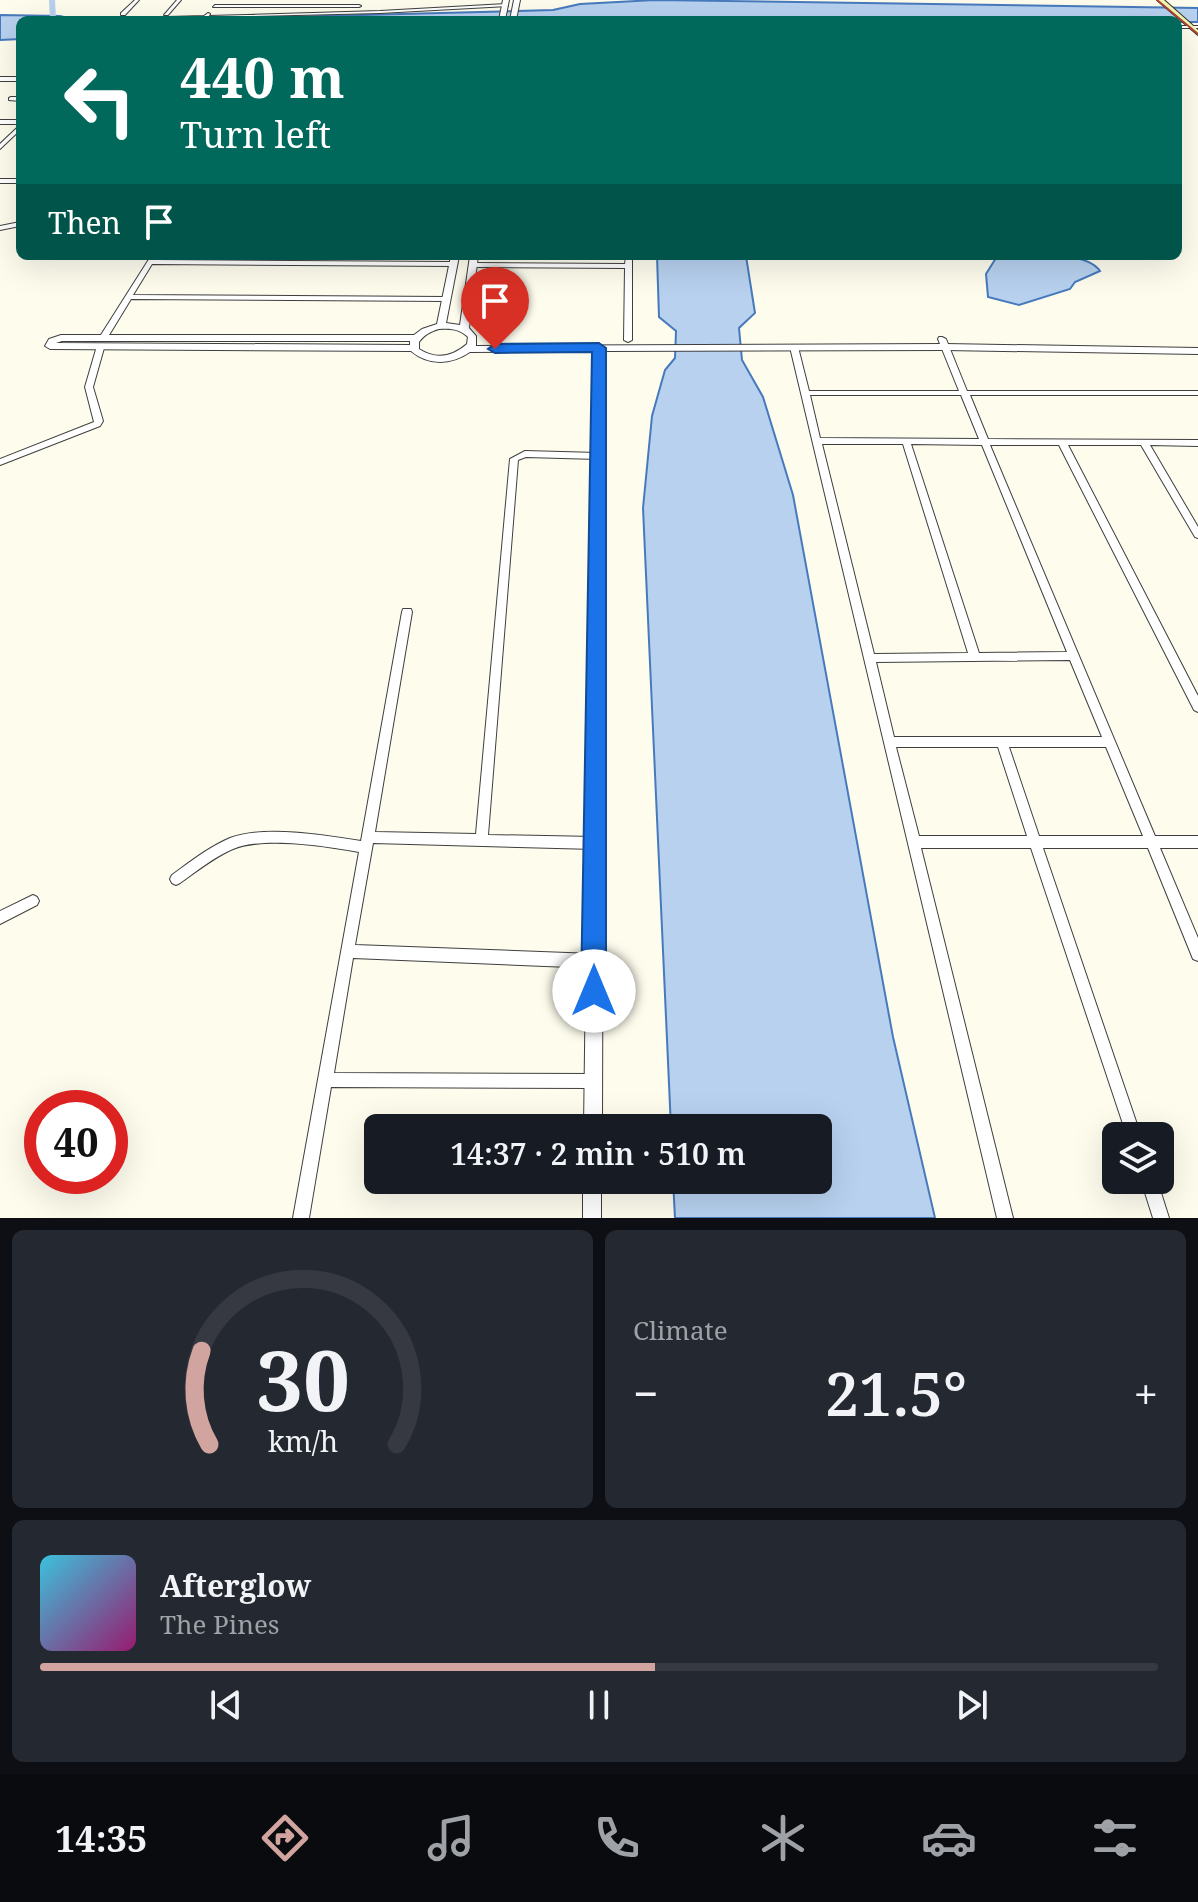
<!DOCTYPE html>
<meta charset="utf-8">
<style>
body{margin:0;font-family:"Noto Serif",serif;background:#242831;color:#f1f3f6;height:100vh;display:flex;flex-direction:column;font-size:30px;white-space:nowrap}
*{box-sizing:border-box;margin:0}
p{font-size:26px;color:#9ea1a6}
.icon{flex:none;width:44px;height:44px;fill:none;stroke:currentColor;stroke-width:2;stroke-linecap:round;stroke-linejoin:round}
.map{position:relative;height:1218px;overflow:hidden}
.sheet{display:flex;flex-direction:column;gap:12px;padding:12px;background:#0d0f14;flex:1}
.sheet>*{flex:none}
.banner{position:absolute;left:16px;top:16px;width:1166px;height:244px;border-radius:12px;box-shadow:0 8px 32px #0002;background:#00695c;color:#fff;overflow:hidden}
.controls{position:absolute;left:1102px;top:1122px;display:grid;gap:16px}
.controls a{display:grid;place-items:center;width:72px;height:72px;border-radius:12px;background:#171b24;box-shadow:0 8px 32px #0002;font-size:40px}
.speed{position:absolute;left:24px;top:1090px;display:flex;gap:16px;font-size:40px;font-weight:700;text-align:center}
.speed>*{display:grid;place-content:center;width:104px;height:104px;border-radius:50%;background:#171b24;box-shadow:0 8px 32px #0002;line-height:1}
.speed .limit{border:12px solid #d22;background:#fff;color:#111}
.pin{position:absolute;display:grid;place-items:center;width:68px;height:68px;color:#fff;margin:-82px -34px;border-radius:50% 50% 50% 0;rotate:-45deg;box-shadow:0 0 8px #0007}
.pin .icon{rotate:45deg}
.me{position:absolute;width:88px;margin:-44px;rotate:0deg;stroke-linejoin:round;filter:drop-shadow(0 0 6px #0008)}
.turn{display:flex;align-items:center;gap:28px;height:168px;padding:0 32px;font-size:36px}
.turn .icon{width:104px;height:104px;stroke-width:2.5}
.turn b{display:block;font-size:56px;line-height:68px}
.then{display:flex;align-items:center;height:76px;padding:0 32px;background:#0003;gap:16px;font-size:30px}
.big{font-size:60px;font-weight:600;line-height:1.1}
.sheet .card{flex:1;display:flex;flex-direction:column;justify-content:center;gap:12px;min-width:0;padding:0 28px;border-radius:12px;background:#242831}
.sheet .dial{align-items:center;gap:0}
.dial svg{height:208px;overflow:visible;fill:none;stroke:#363941;stroke-width:7;stroke-linecap:round;text-anchor:middle}
.dial text{fill:#f1f3f6;stroke:none}
.song{display:flex;align-items:center;gap:24px}
.cover{width:96px;height:96px;border-radius:12px;background:linear-gradient(135deg,hsl(190 70% 55%),hsl(320 70% 35%))}
.played{height:8px;border-radius:4px;background:linear-gradient(90deg,#d2a49f 55%,#363941 55%)}
.keys{display:flex;justify-content:space-around;direction:ltr}
.heat{display:flex;justify-content:space-between;align-items:center;font-size:44px;direction:ltr}
.sheet .tiles{flex:1;display:grid;gap:12px;grid-template-columns:1fr 1fr}
.card:last-child{grid-column:span 2}
.trip{position:absolute;left:364px;top:1114px;width:468px;height:80px;border-radius:12px;background:#171b24;box-shadow:0 8px 32px #0002;font-weight:600;line-height:80px;text-align:center}
.menu{display:flex;height:128px;justify-content:space-around;align-items:center;background:#090b0e;color:#9ea1a6}
.menu .icon{width:56px;height:56px}
.menu .on{color:#d2a49f}
.menu b{font-size:36px;color:#f1f3f6}
.map>svg:first-child{display:block}
.water{fill:#b7d1ef;stroke:#477abd;stroke-width:2}
.lines{fill:none;stroke-linecap:round;stroke-linejoin:round}
.canal{fill:#b7d1ef;fill-rule:evenodd}
.minor-casing{stroke:#3f3f3f;stroke-width:2}
.tertiary-casing{stroke:#3f3f3f;stroke-width:2}
.secondary-casing{stroke:#2e2e2e;stroke-width:2}
.minor{fill:#fff;fill-rule:evenodd}
.tertiary{fill:#fff;fill-rule:evenodd}
.secondary{fill:#f2f6af;fill-rule:evenodd}
.rail{stroke:#ac4334;stroke-width:2}
.route{fill:#1a73e8;stroke:#114b97;stroke-width:2}
</style>
<div class="map">
<svg width="1198" height="1218" viewBox="0 0 1198 1218">
<rect width="100%" height="100%" fill="#fdfced"/>
<g class="water">
<polygon points="655,0 1198,8 1198,22 172,20 553,10 580,4"/>
<polygon points="0,15 60,16 72,19 20,20 20,39 0,40"/>
<polygon points="657,256 746,256 755,313 739,328 742,360 763,397 793,495 893,1037 935,1218 675,1218 673,1180 818,1180 818,1128 671,1128 643,508 652,416 665,370 675,358 676,331 659,317"/>
<path d="M992,256C1018,256 1085,248 1100,271L1075,282L1070,289L1019,305L988,297L986,274L996,258Z"/>
</g>
<g class="lines">
<polygon class="canal" points="49,0 55,0 56,20 50,20"/>
<g class="minor-casing">
<g id="minor">
<polygon points="135,0 139,0 125,15 121,15 121,13"/>
<polygon points="177,0 181,0 168,15 164,15"/>
<polygon points="506,4 508,6 380,13 94,20 96,19 204,16 208,13 210,14 209,16 380,11"/>
<polygon points="215,5 359,5 361,6 359,7 213,7"/>
<polygon points="1179,26 1198,26 1198,28 1181,28"/>
<rect x="0" y="77" width="20" height="4"/>
<polygon points="11,97 20,97 20,101 9,100 9,98"/>
<rect x="0" y="120" width="20" height="4"/>
<polygon points="20,125 20,130 0,149 0,144"/>
<rect x="0" y="179" width="20" height="4"/>
<polygon points="20,222 20,226 0,230 0,226"/>
<polygon points="151,256 157,256 155,260 453,262 456,264 453,266 152,264 133,295 446,297 450,299 446,301 131,299 106,340 100,340 99,338"/>
<polygon points="626,256 632,256 632,340 628,342 624,340 625,268 473,267 470,265 473,263 625,264"/>
<path d="M939,337H942L946,339L967,391H1198V395H970L988,439L1198,440V446L1150,445L1198,527V538L1195,537L1141,445H1068L1198,696V712L1194,710L1059,445H990L1155,836H1198V848H1160L1198,938V961L1193,959L1148,848H1043L1141,1136H1127L1031,848H921L1013,1218H997L790,347L794,345L798,347L809,391H959L938,339ZM810,395H961L979,439L820,438ZM822,444H903L968,653L874,654ZM911,444L982,445L1067,652L979,653ZM1070,660L1102,737H894L876,662ZM896,747H998L1027,836H919ZM1009,747H1106L1143,836H1039Z"/>
<polygon points="97,346 100,346 104,348 93,387 103,421 100,426 0,465 0,459 94,422 85,387"/>
<path d="M525,451L598,453L602,456L598,459L526,457L518,460L488,835L595,837L599,839L601,843L599,847L595,849L373,843L355,945L594,954L599,956L601,961L599,966L594,968L353,958L334,1073L593,1074L598,1076L600,1081L598,1086L593,1088L331,1087L309,1218H293L359,852C326,846 264,836 233,849C214,857 197,871 180,883L176,885L172,883L170,879L172,875C190,862 209,847 230,838C264,825 325,835 361,841L402,612L403,609H411L412,612L375,832L476,834L510,459Z"/>
<polygon points="33,895 37,897 39,901 37,905 0,924 0,911"/>
<polygon points="1141,1180 1157,1180 1169,1218 1153,1218"/>
</g>
</g>
<g class="tertiary-casing">
<g id="tertiary">
<polygon points="503,0 509,0 505,20 499,20"/>
<polygon points="514,0 520,0 516,20 510,20"/>
<path d="M451,256H459L446,323L460,325L470,256H478L469,328L476,336V346L945,344L1198,348V354L945,350L604,351L602,1128H584L594,351L470,352C451,365 429,366 411,351L50,349L45,346L49,339L61,335H414L422,329L437,324ZM439,329C451,328 459,329 468,337L467,344C452,357 436,360 419,349V342C424,335 431,331 439,329ZM62,341H410V345L56,343Z"/>
<rect x="583" y="1180" width="18" height="38"/>
</g>
</g>
<g class="secondary-casing">
<polygon id="secondary" points="1157,0 1164,0 1198,30 1198,35"/>
</g>
<use href="#minor" class="minor"/>
<use href="#tertiary" class="tertiary"/>
<use href="#secondary" class="secondary"/>
<polyline class="rail" points="1157,0 1198,34"/>
</g>
<polygon class="route" points="599,343 606,348 606,991 602,999 594,1003 585,999 581,991 592,352 495,353 488,349 495,344"/>
</svg>
<div class="controls">
<a><svg class="icon" aria-label="layers" viewBox="0 0 24 24"><path d="M12 4l9 5-9 5-9-5zM3 14l9 5 9-5"/></svg></a>
</div>
<div class="speed"><div class="limit">40</div></div>
<div class="pin" style="left:495px;top:349px;background:#d93025"><svg class="icon" aria-label="arrive" viewBox="0 0 24 24"><path d="M6 21V4h12l-3 4 3 4H6"/></svg></div>
<svg class="me" style="left:594px;top:991px" viewBox="-20 -20 40 40"><circle r="19" fill="#fff"/><path d="M0-13L10 11 0 6-10 11z" fill="#1a73e8"/></svg>
<div class="trip">14:37 · 2 min · 510 m</div>
<div class="banner">
<div class="turn"><svg class="icon" aria-label="left" viewBox="0 0 24 24"><path d="M17 20v-9H6M10 6l-5 5 5 5"/></svg><div><b>440 m</b>Turn left</div></div>
<div class="then">Then<svg class="icon" aria-label="arrive" viewBox="0 0 24 24"><path d="M6 21V4h12l-3 4 3 4H6"/></svg></div>
</div>
</div>
<section class="sheet">
<div class="tiles">
<div class="card dial"><svg viewBox="0 0 100 80">
<path d="M14 69A42 42 0 1 1 86 69"/>
<path d="M14 69A42 42 0 0 1 11 33" stroke="#d2a49f"/>
<text x="50" y="56" font-size="32" font-weight="700">30</text>
<text x="50" y="72" font-size="11">km/h</text>
</svg></div>
<div class="card"><p>Climate</p>
<div class="heat"><a>−</a><b class="big">21.5°</b><a>+</a></div>
</div>
<div class="card">
<div class="song"><i class="cover"></i><div><b>Afterglow</b><p>The Pines</p></div></div>
<div class="played"></div>
<div class="keys"><svg class="icon" aria-label="previous" viewBox="0 0 24 24"><path d="M18 5L8 12l10 7zM5 5v14"/></svg><svg class="icon" aria-label="pause" viewBox="0 0 24 24"><path d="M8 5v14M16 5v14"/></svg><svg class="icon" aria-label="next" viewBox="0 0 24 24"><path d="M6 5l10 7-10 7zM19 5v14"/></svg></div>
</div>
</div>
</section>
<nav class="menu">
<b>14:35</b>
<svg class="icon on" aria-label="directions" viewBox="0 0 24 24"><path d="M12 3l9 9-9 9-9-9zM9 14v-3h6M13 9l2 2-2 2"/></svg>
<svg class="icon" aria-label="music" viewBox="0 0 24 24"><path d="M9 18V5l10-2v13"/><circle cx="6" cy="18" r="3"/><circle cx="16" cy="16" r="3"/></svg>
<svg class="icon" aria-label="phone" viewBox="0 0 24 24"><path d="M5 4h4l2 5-3 2q2 4 5 5l2-3 5 2v4C11 20 4 13 5 4z"/></svg>
<svg class="icon" aria-label="climate" viewBox="0 0 24 24"><path d="M12 3v18M4 7l16 10M4 17L20 7"/></svg>
<svg class="icon" aria-label="car" viewBox="0 0 24 24"><path d="M5 17H2v-5l4-1 3-4h7l3 4 3 1v5h-3M9 17h6M6 11h13"/><circle cx="7" cy="17" r="2"/><circle cx="17" cy="17" r="2"/></svg>
<svg class="icon" aria-label="filters" viewBox="0 0 24 24"><path d="M4 7h16M4 17h16"/><circle cx="9" cy="7" r="2"/><circle cx="15" cy="17" r="2"/></svg>
</nav>
